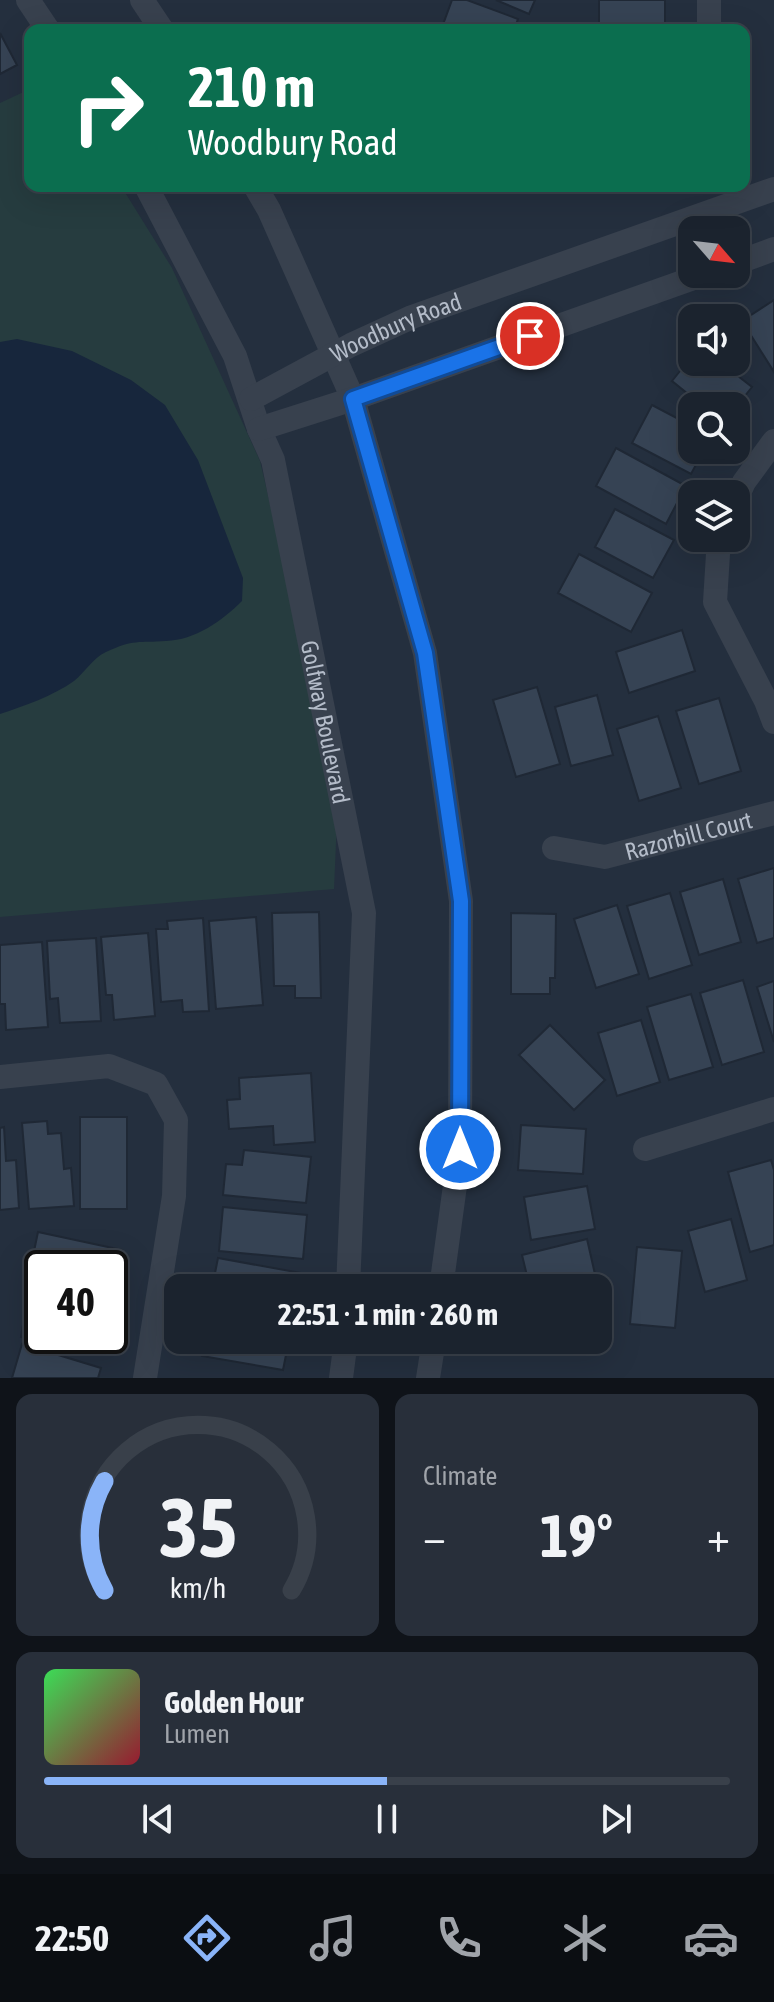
<!DOCTYPE html>
<meta charset="utf-8">
<style>
body{margin:0;font-family:"Asap Condensed",sans-serif;background:#282f3a;color:#f1f3f6;height:100vh;display:flex;flex-direction:column;font-size:30px;white-space:nowrap}
*{box-sizing:border-box;margin:0}
p{font-size:26px;color:#a0a4aa}
.icon{flex:none;width:44px;height:44px;fill:none;stroke:currentColor;stroke-width:2;stroke-linecap:round;stroke-linejoin:round}
.map{position:relative;height:1378px;overflow:hidden}
.details{display:flex;flex-direction:column;gap:16px;padding:16px;background:#0f1319;flex:1}
.details>*{flex:none}
.banner{position:absolute;left:24px;top:24px;width:726px;height:168px;border-radius:16px;box-shadow:0 8px 32px #0002,0 0 0 2px #39404a;background:#0b6e4f;color:#fff;overflow:hidden}
.needle{width:52px;rotate:118deg}
.fabs{position:absolute;left:678px;top:216px;display:grid;gap:16px}
.fabs a{display:grid;place-items:center;width:72px;height:72px;border-radius:16px;background:#1b232e;box-shadow:0 8px 32px #0002,0 0 0 2px #39404a;font-size:40px}
.speed{position:absolute;left:24px;top:1250px;display:flex;gap:16px;font-size:40px;font-weight:700;text-align:center}
.speed>*{display:grid;place-content:center;width:104px;height:104px;border-radius:50%;background:#1b232e;box-shadow:0 8px 32px #0002,0 0 0 2px #39404a;line-height:1}
.speed .limit{border:4px solid #111;border-radius:12px;background:#fff;color:#111}
.pin{position:absolute;display:grid;place-items:center;width:68px;height:68px;color:#fff;margin:-34px;border:4px solid #fff;border-radius:50%;box-shadow:0 2px 8px #0007}
.me{position:absolute;width:88px;margin:-44px;rotate:0deg;stroke-linejoin:round;filter:drop-shadow(0 0 6px #0008)}
.turn{display:flex;align-items:center;gap:28px;height:168px;padding:0 32px;font-size:36px}
.turn .icon{width:104px;height:104px;stroke-width:2.5}
.turn b{display:block;font-size:56px;line-height:68px}
.big{font-size:60px;font-weight:700;line-height:1.1}
.details .tile{flex:1;display:flex;flex-direction:column;justify-content:center;gap:12px;min-width:0;padding:0 28px;border-radius:16px;background:#282f3a}
.details .dial{align-items:center;gap:0}
.dial svg{height:208px;overflow:visible;fill:none;stroke:#39404a;stroke-width:7;stroke-linecap:round;text-anchor:middle}
.dial text{fill:#f1f3f6;stroke:none}
.song{display:flex;align-items:center;gap:24px}
.cover{width:96px;height:96px;border-radius:12px;background:linear-gradient(135deg,hsl(130 70% 55%),hsl(350 70% 35%))}
.played{height:8px;border-radius:4px;background:linear-gradient(90deg,#8ab4f8 50%,#39404a 50%)}
.keys{display:flex;justify-content:space-around;direction:ltr}
.heat{display:flex;justify-content:space-between;align-items:center;font-size:44px;direction:ltr}
.details .tiles{flex:1;display:grid;gap:16px;grid-template-columns:1fr 1fr}
.tile:last-child{grid-column:span 2}
.trip{position:absolute;left:164px;top:1274px;width:448px;height:80px;border-radius:16px;background:#1b232e;box-shadow:0 8px 32px #0002,0 0 0 2px #39404a;font-weight:700;line-height:80px;text-align:center}
.tab-bar{display:flex;height:128px;justify-content:space-around;align-items:center;background:#0b0e12;color:#a0a4aa}
.tab-bar .icon{width:56px;height:56px}
.tab-bar .selected{color:#8ab4f8}
.tab-bar b{font-size:36px;color:#f1f3f6}
.map>svg:first-child{display:block}
.green{fill:#263c3f}
.water{fill:#17263c}
.building{fill:#364354;stroke:#1f2835;stroke-width:2}
.lines{fill:none;stroke-linecap:round;stroke-linejoin:round}
.minor{stroke:#38414e;stroke-width:24}
.route-casing{stroke:#114b97;stroke-width:20}
.route{stroke:#1a73e8;stroke-width:14}
.labels{text-anchor:middle;dominant-baseline:central;stroke-width:8;stroke-linejoin:round;paint-order:stroke}
.street-label{font-size:24px;fill:#b4bcc9;stroke:#1d2633}
</style>
<div class="map">
<svg width="774" height="1378" viewBox="0 0 774 1378">
<rect width="100%" height="100%" fill="#242f3e"/>
<polygon class="green" points="30,89 30,186 121,186 172,268 260,461 338,795 334,889 0,917 0,103"/>
<path class="water" d="M17,339L72,351L131,380L165,405L198,460L243,578L242,601C222,621 195,640 166,641C138,643 134,639 106,652C93,658 85,672 74,681C53,696 24,706 0,714V342Z"/>
<g class="building">
<polygon points="452,0 467,0 518,19 514,30 441,30"/>
<polygon points="496,0 535,0 529,14"/>
<polygon points="599,0 665,0 665,25 599,26"/>
<polygon points="0,33 17,65 0,74"/>
<polygon points="774,300 774,372 742,321"/>
<polygon points="692,356 692,362 720,362 752,387 736,407 703,406 672,381"/>
<polygon points="652,405 692,426 692,450 704,450 691,474 632,443"/>
<polygon points="616,448 686,486 666,524 596,486"/>
<polygon points="615,509 674,540 653,578 595,547"/>
<polygon points="579,554 652,593 631,632 558,593"/>
<polygon points="682,630 695,671 629,693 616,652"/>
<polygon points="537,687 560,764 516,777 493,700"/>
<polygon points="597,695 613,755 571,766 555,707"/>
<polygon points="719,698 741,771 699,784 676,711"/>
<polygon points="658,716 681,788 639,801 617,729"/>
<polygon points="774,868 774,938 757,943 738,879"/>
<polygon points="723,879 741,942 699,955 680,892"/>
<polygon points="670,893 692,965 649,979 627,906"/>
<polygon points="617,905 639,974 596,988 574,919"/>
<polygon points="319,912 321,998 295,998 295,986 274,986 272,913"/>
<polygon points="511,913 556,914 555,978 550,978 550,994 511,994"/>
<polygon points="256,917 263,1005 216,1009 209,921"/>
<polygon points="203,918 209,1011 183,1012 182,1000 161,1002 156,929 168,929 167,921"/>
<polygon points="148,933 155,1016 114,1020 112,995 106,995 101,937"/>
<polygon points="96,938 101,1021 60,1023 58,998 50,999 47,941"/>
<polygon points="42,942 48,1027 6,1030 5,1004 0,1004 0,945"/>
<polygon points="743,980 764,1052 722,1065 700,993"/>
<polygon points="774,981 774,1042 757,987"/>
<polygon points="691,994 713,1067 669,1080 647,1007"/>
<polygon points="641,1020 660,1082 617,1096 598,1033"/>
<polygon points="550,1025 605,1080 574,1110 519,1055"/>
<polygon points="311,1073 315,1142 274,1145 273,1126 229,1129 227,1100 240,1099 239,1078"/>
<rect x="80" y="1117" width="47" height="92"/>
<polygon points="47,1121 48,1134 61,1133 64,1169 71,1168 74,1206 29,1209 22,1123"/>
<polygon points="521,1125 586,1129 583,1174 518,1170"/>
<polygon points="4,1127 6,1161 16,1160 19,1208 0,1210 0,1128"/>
<polygon points="244,1150 311,1157 306,1203 223,1195 226,1164 242,1165"/>
<polygon points="771,1160 774,1170 774,1245 750,1252 728,1172"/>
<polygon points="587,1186 595,1229 531,1240 524,1197"/>
<polygon points="223,1207 307,1215 303,1259 219,1251"/>
<polygon points="731,1219 747,1280 705,1292 688,1231"/>
<polygon points="38,1232 122,1250 112,1297 110,1268 42,1268 42,1283 28,1280"/>
<polygon points="587,1239 597,1283 578,1288 530,1288 522,1255"/>
<polygon points="637,1247 682,1251 675,1328 630,1324"/>
<polygon points="218,1258 301,1273 298,1288 212,1288"/>
<polygon points="29,1290 42,1292 42,1336 106,1336 104,1352 21,1337"/>
<polygon points="205,1340 289,1340 283,1370 202,1356"/>
<polygon points="22,1344 101,1368 98,1378 12,1378"/>
</g>
<g class="lines">
<g class="minor">
<polyline points="28,0 48,30"/>
<polyline points="142,0 162,30"/>
<polyline points="709,0 709,30"/>
<path id="s1" d="M146,186L235,356L259,429L273,460L364,913L348,1288"/>
<polyline points="255,186 269,210 353,399 425,653 461,901 460,1149 441,1288"/>
<polyline points="736,263 774,249"/>
<path id="s2" d="M251,399L351,345L412,317L774,189"/>
<polyline points="259,429 353,399 705,274"/>
<polyline points="736,500 744,482 774,441"/>
<polyline points="719,538 715,602 766,701 774,722"/>
<path id="s3" d="M554,848L605,857L774,813"/>
<polyline points="0,1077 109,1066 156,1084 176,1120 174,1196 145,1378"/>
<polyline points="645,1149 774,1109"/>
<polyline points="341,1378 346,1340"/>
<polyline points="428,1378 434,1340"/>
</g>
</g>
<g class="lines">
<g class="route-casing">
<polyline id="route" points="460,1149 461,901 425,653 353,399 530,336"/>
</g>
<use href="#route" class="route"/>
</g>
<g class="labels">
<g class="street-label">
<text stroke="none"><textPath href="#s2" startOffset="162">Woodbury Road</textPath></text>
<text stroke="none"><textPath href="#s1" startOffset="570">Golfway Boulevard</textPath></text>
<text stroke="none"><textPath href="#s3" startOffset="138">Razorbill Court</textPath></text>
</g>
</g>
</svg>
<div class="fabs">
<a><svg class="needle" viewBox="-14 -14 28 28"><path d="M0-13l5 13h-10z" fill="#e53935"/><path d="M0 13l5-13h-10z" fill="#a0a4aa"/></svg></a>
<a><svg class="icon" aria-label="sound" viewBox="0 0 24 24"><path d="M4 9h4l5-4v14l-5-4H4zM17 9q2 3 0 6"/></svg></a>
<a><svg class="icon" aria-label="search" viewBox="0 0 24 24"><circle cx="10" cy="10" r="6"/><path d="M15 15l6 6"/></svg></a>
<a><svg class="icon" aria-label="layers" viewBox="0 0 24 24"><path d="M12 4l9 5-9 5-9-5zM3 14l9 5 9-5"/></svg></a>
</div>
<div class="speed"><div class="limit">40</div></div>
<div class="pin" style="left:530px;top:336px;background:#d93025"><svg class="icon" aria-label="arrive" viewBox="0 0 24 24"><path d="M6 21V4h12l-3 4 3 4H6"/></svg></div>
<svg class="me" style="left:460px;top:1149px" viewBox="-20 -20 40 40"><circle r="17" fill="#1a73e8" stroke="#fff" stroke-width="3"/><path d="M0-11L8 9 0 5-8 9z" fill="#fff"/></svg>
<div class="trip">22:51 · 1 min · 260 m</div>
<div class="banner">
<div class="turn"><svg class="icon" aria-label="right" viewBox="0 0 24 24"><path d="M7 20v-9h11M14 6l5 5-5 5"/></svg><div><b>210 m</b>Woodbury Road</div></div>
</div>
</div>
<section class="details">
<div class="tiles">
<div class="tile dial"><svg viewBox="0 0 100 80">
<path d="M14 69A42 42 0 1 1 86 69"/>
<path d="M14 69A42 42 0 0 1 14 27" stroke="#8ab4f8"/>
<text x="50" y="56" font-size="32" font-weight="700">35</text>
<text x="50" y="72" font-size="11">km/h</text>
</svg></div>
<div class="tile"><p>Climate</p>
<div class="heat"><a>−</a><b class="big">19°</b><a>+</a></div>
</div>
<div class="tile">
<div class="song"><i class="cover"></i><div><b>Golden Hour</b><p>Lumen</p></div></div>
<div class="played"></div>
<div class="keys"><svg class="icon" aria-label="previous" viewBox="0 0 24 24"><path d="M18 5L8 12l10 7zM5 5v14"/></svg><svg class="icon" aria-label="pause" viewBox="0 0 24 24"><path d="M8 5v14M16 5v14"/></svg><svg class="icon" aria-label="next" viewBox="0 0 24 24"><path d="M6 5l10 7-10 7zM19 5v14"/></svg></div>
</div>
</div>
</section>
<nav class="tab-bar">
<b>22:50</b>
<svg class="icon selected" aria-label="directions" viewBox="0 0 24 24"><path d="M12 3l9 9-9 9-9-9zM9 14v-3h6M13 9l2 2-2 2"/></svg>
<svg class="icon" aria-label="music" viewBox="0 0 24 24"><path d="M9 18V5l10-2v13"/><circle cx="6" cy="18" r="3"/><circle cx="16" cy="16" r="3"/></svg>
<svg class="icon" aria-label="phone" viewBox="0 0 24 24"><path d="M5 4h4l2 5-3 2q2 4 5 5l2-3 5 2v4C11 20 4 13 5 4z"/></svg>
<svg class="icon" aria-label="climate" viewBox="0 0 24 24"><path d="M12 3v18M4 7l16 10M4 17L20 7"/></svg>
<svg class="icon" aria-label="car" viewBox="0 0 24 24"><path d="M5 17H2v-5l4-1 3-4h7l3 4 3 1v5h-3M9 17h6M6 11h13"/><circle cx="7" cy="17" r="2"/><circle cx="17" cy="17" r="2"/></svg>
</nav>
